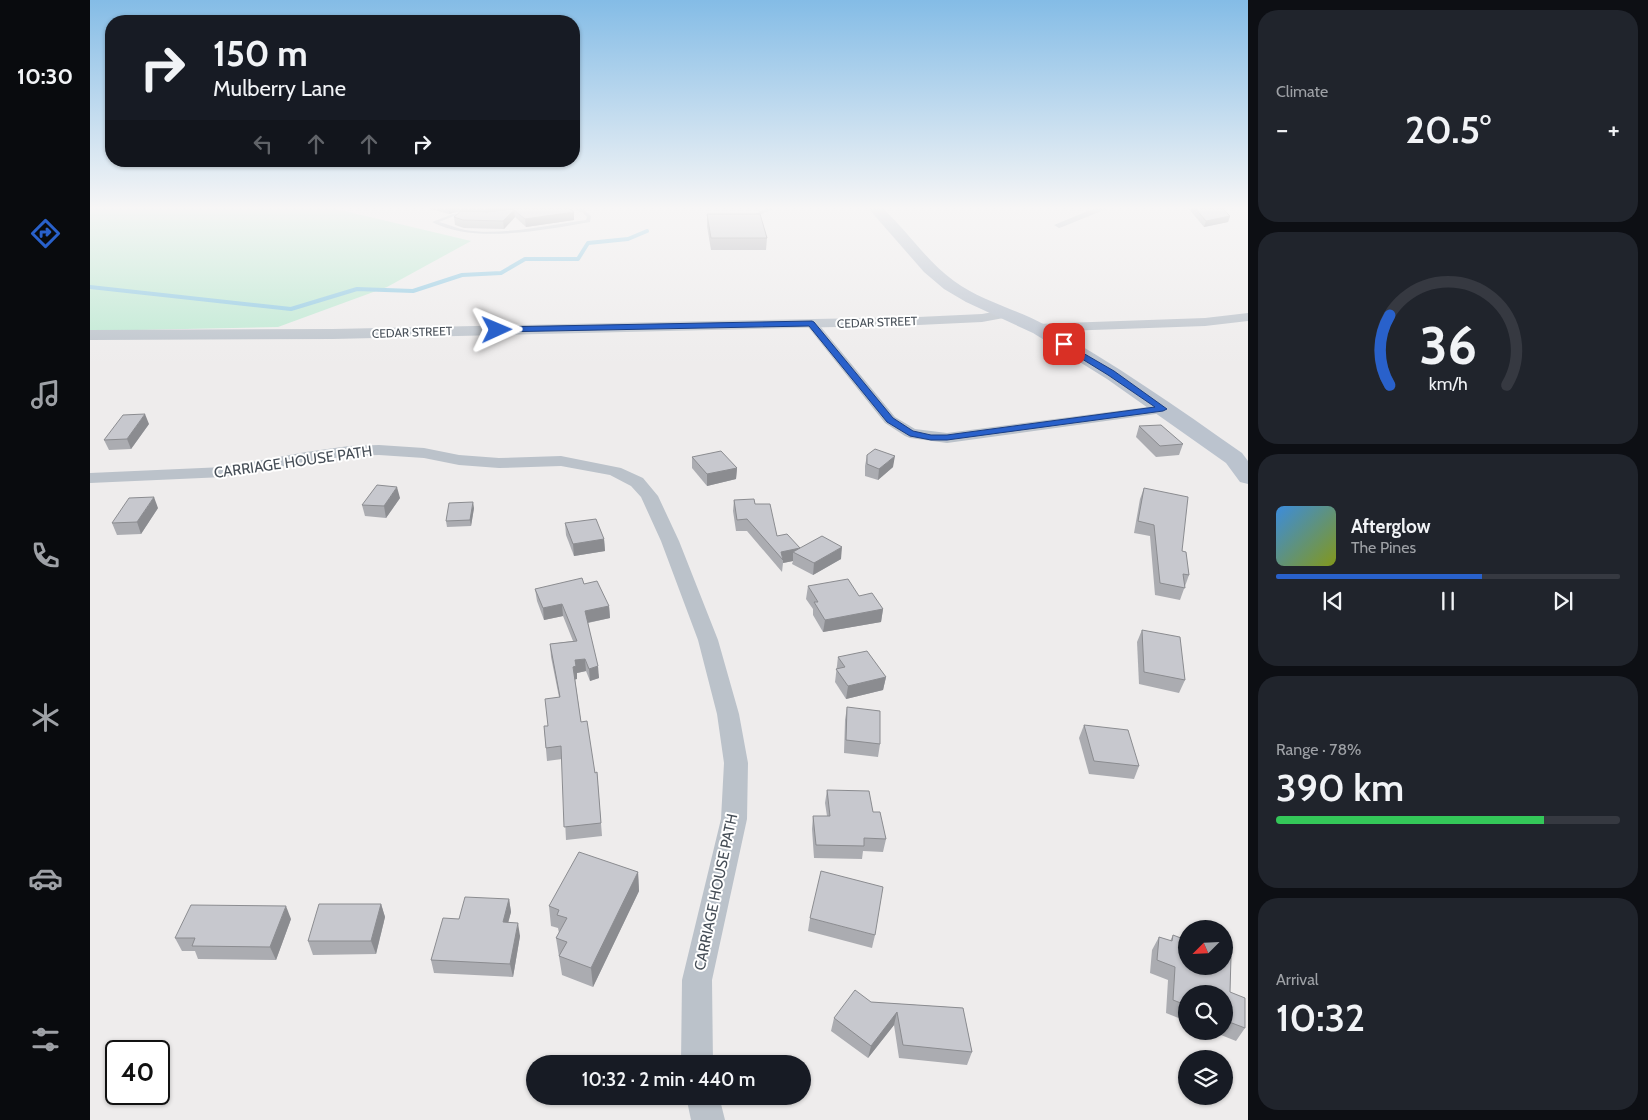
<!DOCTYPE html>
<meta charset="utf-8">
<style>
body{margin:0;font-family:Cabin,sans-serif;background:#20242c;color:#f1f3f6;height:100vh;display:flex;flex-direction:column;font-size:19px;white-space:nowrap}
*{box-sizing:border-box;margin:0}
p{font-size:16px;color:#9ea1a6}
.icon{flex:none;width:28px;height:28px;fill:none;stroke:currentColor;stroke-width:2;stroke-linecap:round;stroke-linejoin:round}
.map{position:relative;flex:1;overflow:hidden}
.side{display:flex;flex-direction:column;gap:10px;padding:10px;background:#0d0f14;width:400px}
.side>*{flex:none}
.banner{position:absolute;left:15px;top:15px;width:475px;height:152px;border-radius:20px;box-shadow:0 1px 4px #0004;background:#171b24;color:#f1f3f6;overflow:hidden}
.needle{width:32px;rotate:246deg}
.fabs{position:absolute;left:1088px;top:920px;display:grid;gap:10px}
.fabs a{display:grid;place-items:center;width:55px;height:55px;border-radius:50%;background:#171b24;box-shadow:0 1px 4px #0004;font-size:25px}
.speed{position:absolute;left:15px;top:1040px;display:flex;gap:10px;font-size:25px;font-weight:700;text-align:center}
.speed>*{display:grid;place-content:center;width:65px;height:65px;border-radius:50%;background:#171b24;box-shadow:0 1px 4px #0004;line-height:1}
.speed .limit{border:2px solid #111;border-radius:8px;background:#fff;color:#111}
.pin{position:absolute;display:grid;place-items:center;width:42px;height:42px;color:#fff;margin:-21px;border-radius:10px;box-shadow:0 2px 8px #0006}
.me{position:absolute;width:55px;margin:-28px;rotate:89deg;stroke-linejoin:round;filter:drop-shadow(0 0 4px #0008)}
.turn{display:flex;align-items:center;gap:18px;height:105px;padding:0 25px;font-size:22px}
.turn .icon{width:65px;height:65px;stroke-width:2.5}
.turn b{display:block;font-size:35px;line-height:42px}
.lanes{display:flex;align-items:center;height:48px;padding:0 25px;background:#0003;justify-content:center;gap:25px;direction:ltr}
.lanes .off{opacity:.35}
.big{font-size:38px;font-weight:600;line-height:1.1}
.side .widget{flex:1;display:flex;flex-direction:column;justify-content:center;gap:8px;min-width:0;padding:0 18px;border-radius:20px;background:#20242c}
.side .dial{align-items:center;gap:0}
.dial svg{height:130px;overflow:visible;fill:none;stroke:#363941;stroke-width:7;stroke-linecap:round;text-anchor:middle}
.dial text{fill:#f1f3f6;stroke:none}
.song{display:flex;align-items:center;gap:15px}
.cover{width:60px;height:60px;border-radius:8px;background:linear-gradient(135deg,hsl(210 70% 55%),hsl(70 70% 35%))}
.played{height:5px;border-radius:2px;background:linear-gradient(90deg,#2961cb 60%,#363941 60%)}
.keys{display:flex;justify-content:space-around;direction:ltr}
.heat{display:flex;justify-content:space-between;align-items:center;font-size:28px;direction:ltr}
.charge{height:8px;border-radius:4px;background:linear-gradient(90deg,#34c759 78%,#363941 0)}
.trip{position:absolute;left:436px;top:1055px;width:285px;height:50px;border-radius:25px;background:#171b24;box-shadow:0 1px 4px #0004;font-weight:600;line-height:50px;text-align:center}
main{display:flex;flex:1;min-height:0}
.menu{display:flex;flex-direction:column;width:90px;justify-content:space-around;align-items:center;background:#090b0e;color:#9ea1a6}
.menu .icon{width:35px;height:35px}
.menu .active{color:#2961cb}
.menu b{font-size:22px;color:#f1f3f6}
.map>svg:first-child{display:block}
.green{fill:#bde9d2}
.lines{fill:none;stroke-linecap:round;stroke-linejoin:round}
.stream{stroke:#8ec9e2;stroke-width:4}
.service{fill:#bbc2ca;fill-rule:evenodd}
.minor{fill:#bbc2ca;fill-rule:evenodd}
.tertiary{fill:#bbc2ca;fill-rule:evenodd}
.secondary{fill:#bbc3ce;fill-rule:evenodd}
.wall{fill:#abacb1}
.shaded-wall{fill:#8b8c90}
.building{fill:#c7c8ce;stroke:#8b8c90}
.route{fill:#2961cb;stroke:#1b3f84}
.labels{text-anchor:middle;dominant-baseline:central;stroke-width:4;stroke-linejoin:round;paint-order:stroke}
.far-street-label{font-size:12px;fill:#464e57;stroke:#fff}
.street-label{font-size:15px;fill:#464e57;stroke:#fff}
</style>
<main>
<nav class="menu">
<b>10:30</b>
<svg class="icon active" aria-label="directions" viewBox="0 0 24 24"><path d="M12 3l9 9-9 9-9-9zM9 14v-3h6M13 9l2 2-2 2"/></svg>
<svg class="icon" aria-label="music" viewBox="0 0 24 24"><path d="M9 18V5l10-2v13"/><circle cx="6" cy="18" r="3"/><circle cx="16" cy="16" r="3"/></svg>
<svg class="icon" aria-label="phone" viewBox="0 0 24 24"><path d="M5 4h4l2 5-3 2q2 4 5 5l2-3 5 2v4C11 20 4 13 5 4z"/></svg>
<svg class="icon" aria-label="climate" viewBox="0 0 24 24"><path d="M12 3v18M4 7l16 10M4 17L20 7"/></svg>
<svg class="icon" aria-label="car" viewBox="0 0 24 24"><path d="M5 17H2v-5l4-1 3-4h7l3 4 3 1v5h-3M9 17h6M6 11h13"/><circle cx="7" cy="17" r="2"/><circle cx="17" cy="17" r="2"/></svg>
<svg class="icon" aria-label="filters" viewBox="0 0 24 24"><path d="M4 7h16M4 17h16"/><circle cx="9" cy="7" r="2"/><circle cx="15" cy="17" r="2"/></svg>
</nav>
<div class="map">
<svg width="1158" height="1120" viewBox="0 0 1158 1120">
<rect width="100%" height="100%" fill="#eeecec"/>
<polygon class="green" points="0,208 242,208 381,241 297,287 188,327 0,331"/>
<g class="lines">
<polyline class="stream" points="0,287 201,309 267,289 323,291 372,275 411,273 435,259 488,259 498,243 538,239 557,231"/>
<g class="service">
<path d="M488,208H492L501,216L500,222C454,230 384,244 342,222L363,214H379L381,216H364L349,222C357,224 366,228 375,230C409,236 461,225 496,220L497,217Z"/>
<polygon points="678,208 685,208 662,218 658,217"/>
</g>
<g class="minor">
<polygon points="482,208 494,208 495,209 490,212"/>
<polygon points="1005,208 1019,208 972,227 969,228 964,225"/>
<polygon points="1158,313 1158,321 1115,326 946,332 940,328 946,324 1115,318"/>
<polygon points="722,320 726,321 805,417 825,429 857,433 1073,405 1078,406 1080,409 1078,412 1073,413 857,443 820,438 815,436 795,423 718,327 716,324 718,321"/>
<polygon points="289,445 334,448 369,455 409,458 471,456 531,468 553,478 568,496 589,541 628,640 649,714 658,763 657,819 622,980 623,1064 591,1064 592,980 631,819 634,763 627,714 608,640 571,541 551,497 541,486 520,475 471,466 409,468 369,465 334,458 289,455 259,456 216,462 134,477 0,483 0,473 134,467 216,452 259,446"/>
<polygon points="596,1096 629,1096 635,1120 601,1120"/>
</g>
<polygon class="tertiary" points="914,310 919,311 921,314 919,317 892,322 828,325 243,339 0,340 0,330 243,329 571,322 828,317 892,314"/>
<path class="secondary" d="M778,208H792C818,231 836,261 864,281C891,301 926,309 955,325C1024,363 1088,408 1152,453L1158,461V484L1150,482L1136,463L1017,379L943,333L876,302L854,289L834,272Z"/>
</g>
<g class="wall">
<polygon points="336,208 479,208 484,220 436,227 425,217 414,229 374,228 365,225 364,217 370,212 366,212 359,214"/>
<polygon points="1098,208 1132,208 1140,216 1138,222 1114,227"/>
<polygon points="617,214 677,238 676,250 621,250 617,226"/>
<polygon points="59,424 41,449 19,450 14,440"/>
<polygon points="1049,426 1093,444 1089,455 1066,457 1046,437"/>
<polygon points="777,455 803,467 788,480 775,476 775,466"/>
<polygon points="602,457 647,468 646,479 617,486 602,468"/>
<polygon points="1054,488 1092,551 1099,575 1090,600 1065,595 1060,536 1044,533 1050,499"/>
<polygon points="310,498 296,518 275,516 272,505"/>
<polygon points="644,500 665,504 687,536 710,548 751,559 723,575 702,564 703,561 693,563 692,572 657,531 646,531 643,511"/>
<polygon points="68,508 51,534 27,535 22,523"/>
<polygon points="384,508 381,526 357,527 356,521"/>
<polygon points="475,523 514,539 515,551 484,556 476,535"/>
<polygon points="494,584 519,606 520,618 498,623 509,678 500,681 496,671 487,673 487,679 485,679 491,722 505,773 507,772 512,836 476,840 472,759 457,761 454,726 458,726 469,697 461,657 460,644 483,641 473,616 454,620 447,601 445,589"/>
<polygon points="718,586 769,596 793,609 791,622 733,632 723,615 723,609 716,599"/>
<polygon points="1052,630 1095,680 1089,693 1049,684 1047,642"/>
<polygon points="748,657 796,677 793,690 756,699 745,682"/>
<polygon points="757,707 790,744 788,757 754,753 755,720"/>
<polygon points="994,725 1049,766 1044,779 999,774 989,738"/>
<polygon points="737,790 783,812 796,839 793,852 773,851 772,859 724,858 722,829 723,816 737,816 735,803"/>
<polygon points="548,872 549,891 503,987 472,975 466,938 469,933 468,928 461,926 459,906"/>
<polygon points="419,899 421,912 418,922 430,936 423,977 344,973 341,960 369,919"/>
<polygon points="291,904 295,917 286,954 223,955 218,941"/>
<polygon points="720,918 785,935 782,948 718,931"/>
<polygon points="201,919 186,960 108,959 105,951 92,951 85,938"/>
<polygon points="1083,935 1140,992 1155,1028 1146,1041 1121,1031 1134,1031 1134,994 1096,994 1096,1021 1076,1013 1078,980 1060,973 1062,950 1069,937 1080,941"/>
<polygon points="781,1002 873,1008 882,1052 877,1065 809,1058 804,1025 778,1058 741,1031 744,1018"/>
</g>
<g class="shaded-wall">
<polygon points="359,208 366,208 366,212 359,214"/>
<polygon points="398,208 449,208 424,210 425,217 414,229 413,221 399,214"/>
<polygon points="484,212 484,220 436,227 435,219"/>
<polygon points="1140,216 1138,222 1114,227 1116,221"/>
<polygon points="55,414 59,424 41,449 37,439"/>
<polygon points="805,456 803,467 788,480 789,469"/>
<polygon points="647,468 646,479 617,486 617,474"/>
<polygon points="307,487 310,498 296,518 294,506"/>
<polygon points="64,497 68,508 51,534 47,522"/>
<polygon points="383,502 384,508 381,526 380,520"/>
<polygon points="514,539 515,551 484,556 483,544"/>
<polygon points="752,547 751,559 723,575 724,563"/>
<polygon points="710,548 703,552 703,561 693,563 693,560 691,552"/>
<polygon points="472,604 473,616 454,620 453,608"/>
<polygon points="519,606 520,618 496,623 495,611"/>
<polygon points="793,609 791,622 733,632 735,620"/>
<polygon points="495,659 496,671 487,673 487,679 484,680 483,667 485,660"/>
<polygon points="508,666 509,678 500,681 499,669"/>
<polygon points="796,677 793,690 756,699 758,686"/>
<polygon points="548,872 549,891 503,987 501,968"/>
<polygon points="419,899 421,912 415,935 413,922"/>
<polygon points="291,904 295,917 286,954 281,941"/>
<polygon points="196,906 201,919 186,960 180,947"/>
<polygon points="428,923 430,936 423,977 420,964"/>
<polygon points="807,1012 804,1025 778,1058 781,1046"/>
</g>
<g class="building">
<polygon points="429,208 479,208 484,212 435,219 424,210 413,221 373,220 364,217 371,211 398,212"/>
<polygon points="1105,208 1132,208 1140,216 1116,221"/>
<polygon points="617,214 670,214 677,238 621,238"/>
<polygon points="55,414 37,439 14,440 33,415"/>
<polygon points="1071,425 1093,444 1070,446 1049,426"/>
<polygon points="785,449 805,456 789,469 777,464 777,455"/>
<polygon points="631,451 647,468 617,474 602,457"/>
<polygon points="287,485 307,487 294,506 272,505"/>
<polygon points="1054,488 1098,497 1092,551 1096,552 1099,575 1093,574 1095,588 1070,583 1064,525 1048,521"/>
<polygon points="64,497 47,522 22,523 39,498"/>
<polygon points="664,499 665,504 680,504 687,536 697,534 710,548 732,536 752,547 724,563 703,552 710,548 691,552 693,560 657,519 647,520 644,500"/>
<polygon points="383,502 380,520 356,521 359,503"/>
<polygon points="506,519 514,539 483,544 475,523"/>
<polygon points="492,578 494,584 507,581 519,606 495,611 508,666 499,669 495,659 485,660 486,666 483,667 491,722 497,721 505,773 507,772 511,823 474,827 471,746 456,748 454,726 458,726 455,699 470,697 460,644 487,641 472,604 453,608 445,589"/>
<polygon points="758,579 769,596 782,593 793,609 735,620 724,602 728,602 718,586"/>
<polygon points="1052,630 1090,637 1095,680 1054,672"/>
<polygon points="777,651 796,677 758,686 746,669 755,667 748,657"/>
<polygon points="757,707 790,711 790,744 756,740"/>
<polygon points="994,725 1038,730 1049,766 1004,761"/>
<polygon points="737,790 779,791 783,812 790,812 796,839 774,838 774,846 726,845 723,816 740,816"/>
<polygon points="489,852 548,872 501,968 469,956 477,942 466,938 477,918 467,915 469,910 459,906"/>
<polygon points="731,871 793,887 785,935 720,918"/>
<polygon points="375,897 419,899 413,922 428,923 420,964 341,960 353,918 369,919"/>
<polygon points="229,904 291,904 281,941 218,941"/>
<polygon points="101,905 196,906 180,947 102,946 105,938 85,938"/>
<polygon points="1083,935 1096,940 1096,966 1134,966 1134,954 1141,956 1140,992 1155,998 1155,1028 1134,1020 1134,994 1096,994 1096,1005 1083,1000 1085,967 1067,960 1069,937 1082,941"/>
<polygon points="765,990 781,1002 873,1008 882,1052 813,1045 807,1012 781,1046 744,1018"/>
</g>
<linearGradient id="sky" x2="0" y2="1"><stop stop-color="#84bce6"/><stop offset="0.57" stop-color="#f7f6f6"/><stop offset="1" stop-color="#f7f6f6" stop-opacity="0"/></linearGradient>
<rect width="1158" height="365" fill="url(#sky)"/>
<polygon class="route" points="722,321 724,322 803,418 823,431 841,435 857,435 1065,407 1018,375 971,346 970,344 974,342 1024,371 1077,409 1073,411 857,440 841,440 820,436 797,422 719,326 407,332 403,330 407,327"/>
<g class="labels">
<g class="far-street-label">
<text transform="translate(787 322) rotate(-2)">CEDAR STREET</text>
<text transform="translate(322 332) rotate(-2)">CEDAR STREET</text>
</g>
<g class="street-label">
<text transform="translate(203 462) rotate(-8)">CARRIAGE HOUSE PATH</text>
<text transform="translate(626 892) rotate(-78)">CARRIAGE HOUSE PATH</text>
</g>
</g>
</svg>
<div class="fabs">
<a><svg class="needle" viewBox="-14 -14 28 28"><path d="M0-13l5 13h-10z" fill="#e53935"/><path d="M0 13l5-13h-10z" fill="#9ea1a6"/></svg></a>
<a><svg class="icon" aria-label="search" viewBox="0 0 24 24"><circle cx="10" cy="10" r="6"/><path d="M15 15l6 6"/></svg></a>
<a><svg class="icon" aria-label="layers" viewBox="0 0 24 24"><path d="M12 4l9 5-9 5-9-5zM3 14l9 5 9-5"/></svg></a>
</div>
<div class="speed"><div class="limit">40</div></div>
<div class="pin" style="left:974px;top:344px;background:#d93025"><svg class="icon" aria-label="arrive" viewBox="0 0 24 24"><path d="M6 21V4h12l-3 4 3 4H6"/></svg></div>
<svg class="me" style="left:407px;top:330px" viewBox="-20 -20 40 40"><path d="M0-17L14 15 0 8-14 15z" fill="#2961cb" stroke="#fff" stroke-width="4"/></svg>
<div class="trip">10:32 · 2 min · 440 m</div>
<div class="banner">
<div class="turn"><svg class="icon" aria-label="right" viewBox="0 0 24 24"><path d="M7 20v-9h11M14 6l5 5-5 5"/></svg><div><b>150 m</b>Mulberry Lane</div></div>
<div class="lanes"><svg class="icon off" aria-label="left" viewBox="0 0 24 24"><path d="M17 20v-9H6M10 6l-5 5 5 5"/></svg><svg class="icon off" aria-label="ahead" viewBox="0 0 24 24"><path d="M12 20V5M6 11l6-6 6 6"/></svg><svg class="icon off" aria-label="ahead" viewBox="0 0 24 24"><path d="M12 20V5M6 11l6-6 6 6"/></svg><svg class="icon" aria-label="right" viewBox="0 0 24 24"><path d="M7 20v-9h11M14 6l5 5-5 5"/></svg></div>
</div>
</div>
<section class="side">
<div class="widget"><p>Climate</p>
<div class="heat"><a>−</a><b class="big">20.5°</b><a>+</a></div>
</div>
<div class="widget dial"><svg viewBox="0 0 100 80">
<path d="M14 69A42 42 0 1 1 86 69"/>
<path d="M14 69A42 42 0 0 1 14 26" stroke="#2961cb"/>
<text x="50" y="56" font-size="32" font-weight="700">36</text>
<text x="50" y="72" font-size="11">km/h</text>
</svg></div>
<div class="widget">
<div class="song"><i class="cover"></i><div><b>Afterglow</b><p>The Pines</p></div></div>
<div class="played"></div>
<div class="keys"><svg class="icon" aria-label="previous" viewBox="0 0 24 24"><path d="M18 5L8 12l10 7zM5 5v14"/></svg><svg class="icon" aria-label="pause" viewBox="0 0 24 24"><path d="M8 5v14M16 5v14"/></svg><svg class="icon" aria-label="next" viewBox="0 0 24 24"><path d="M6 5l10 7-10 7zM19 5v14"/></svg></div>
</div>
<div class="widget"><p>Range · 78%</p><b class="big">390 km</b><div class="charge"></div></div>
<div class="widget"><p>Arrival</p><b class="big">10:32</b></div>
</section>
</main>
